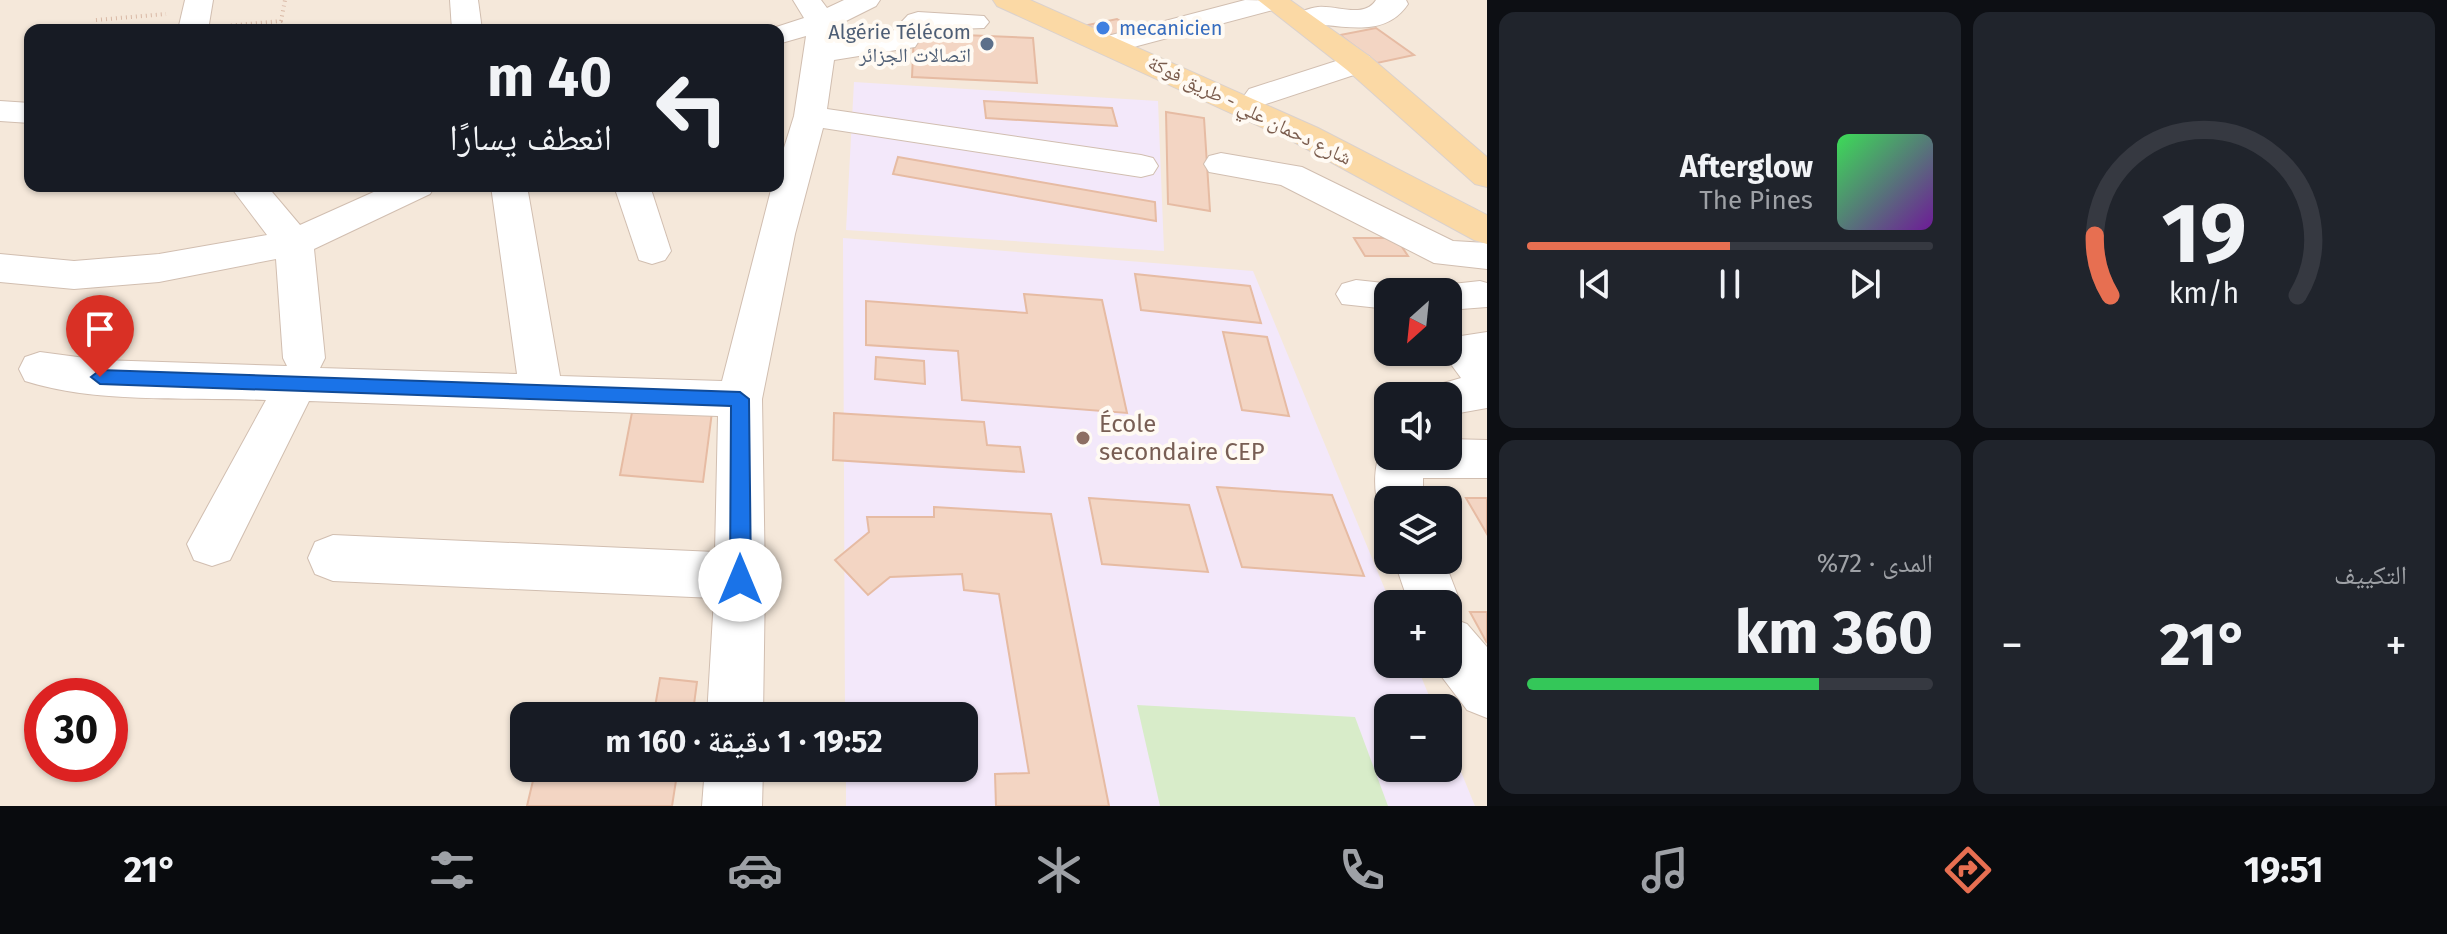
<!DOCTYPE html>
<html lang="ar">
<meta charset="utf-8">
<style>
body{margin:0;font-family:"Fira Sans","Noto Naskh Arabic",sans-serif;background:#20242c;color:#f1f3f6;direction:rtl;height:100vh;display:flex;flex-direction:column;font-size:30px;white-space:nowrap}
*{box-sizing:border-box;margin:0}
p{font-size:26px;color:#9ea1a6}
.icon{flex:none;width:44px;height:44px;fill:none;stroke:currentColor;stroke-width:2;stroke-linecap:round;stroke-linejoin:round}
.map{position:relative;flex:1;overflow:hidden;direction:ltr}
.details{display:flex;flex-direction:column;gap:12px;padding:12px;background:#0d0f14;width:960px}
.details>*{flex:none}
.guide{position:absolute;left:24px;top:24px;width:760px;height:168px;border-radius:16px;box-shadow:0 2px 6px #0004;direction:rtl;background:#171b24;color:#f1f3f6;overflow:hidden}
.needle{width:52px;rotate:207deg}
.tools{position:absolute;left:1374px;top:278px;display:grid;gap:16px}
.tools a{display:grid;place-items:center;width:88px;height:88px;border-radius:16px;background:#171b24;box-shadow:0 2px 6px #0004;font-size:40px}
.speed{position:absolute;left:24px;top:678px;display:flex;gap:16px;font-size:40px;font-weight:700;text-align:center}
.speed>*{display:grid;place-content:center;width:104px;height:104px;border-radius:50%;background:#171b24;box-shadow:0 2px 6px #0004;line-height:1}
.speed .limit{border:12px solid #d22;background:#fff;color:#111}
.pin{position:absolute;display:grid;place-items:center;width:68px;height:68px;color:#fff;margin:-82px -34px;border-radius:50% 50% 50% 0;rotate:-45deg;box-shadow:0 0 8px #0007}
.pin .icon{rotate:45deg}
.me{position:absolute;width:88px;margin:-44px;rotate:0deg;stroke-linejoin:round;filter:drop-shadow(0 0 6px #0008)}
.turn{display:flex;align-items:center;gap:28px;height:168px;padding:0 40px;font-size:36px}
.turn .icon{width:104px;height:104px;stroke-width:2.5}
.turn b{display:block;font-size:56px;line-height:68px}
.big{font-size:60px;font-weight:700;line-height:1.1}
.details .widget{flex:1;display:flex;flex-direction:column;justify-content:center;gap:12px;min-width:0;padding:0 28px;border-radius:16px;background:#20242c}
.details .dial{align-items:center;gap:0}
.dial svg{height:208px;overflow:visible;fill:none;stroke:#363941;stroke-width:7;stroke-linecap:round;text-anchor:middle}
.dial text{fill:#f1f3f6;stroke:none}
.song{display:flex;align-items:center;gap:24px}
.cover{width:96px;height:96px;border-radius:12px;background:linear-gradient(135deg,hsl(130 70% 55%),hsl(280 70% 35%))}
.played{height:8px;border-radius:4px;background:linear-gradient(90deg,#e76f51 50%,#363941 50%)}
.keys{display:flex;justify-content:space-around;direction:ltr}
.heat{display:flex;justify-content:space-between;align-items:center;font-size:44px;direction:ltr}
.charge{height:12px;border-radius:6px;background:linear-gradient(90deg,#34c759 72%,#363941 0)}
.details .tiles{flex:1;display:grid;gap:12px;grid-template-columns:repeat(2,1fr)}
.trip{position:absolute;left:510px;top:702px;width:468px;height:80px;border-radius:16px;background:#171b24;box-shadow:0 2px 6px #0004;font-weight:700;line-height:80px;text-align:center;direction:rtl}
.dock{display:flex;height:128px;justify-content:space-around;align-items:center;background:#090b0e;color:#9ea1a6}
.dock .icon{width:56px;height:56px}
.dock .active{color:#e76f51}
.dock b{font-size:36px;color:#f1f3f6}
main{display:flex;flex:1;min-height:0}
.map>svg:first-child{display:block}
.residential{fill:#f5e8da;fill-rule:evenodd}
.education{fill:#f3e8fa}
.green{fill:#d8ecc9}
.building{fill:#f3d5c3;stroke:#e6bba3;stroke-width:2}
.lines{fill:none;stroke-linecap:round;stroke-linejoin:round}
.minor-casing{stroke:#d1beb0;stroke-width:2}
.major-casing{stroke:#dad1cd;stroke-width:2}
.path{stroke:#d9b8a5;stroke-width:4;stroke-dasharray:1 4;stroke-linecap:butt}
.minor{fill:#fff;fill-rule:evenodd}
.major{fill:#fbd9a5;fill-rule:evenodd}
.route{fill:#1a73e8;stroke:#114b97;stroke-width:2}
.shop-dot{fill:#3f7fe0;stroke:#fffaf3;stroke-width:3}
.service-dot{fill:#5c6f8a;stroke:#fffaf3;stroke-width:3}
.education-dot{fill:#8d6e63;stroke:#fffaf3;stroke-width:3}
.labels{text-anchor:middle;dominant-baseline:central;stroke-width:8;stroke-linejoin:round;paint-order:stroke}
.far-shop-label{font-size:20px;fill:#366cbe;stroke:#fffaf3;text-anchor:start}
.far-service-label{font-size:20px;fill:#4e5e75;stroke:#fffaf3;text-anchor:end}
.far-street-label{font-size:20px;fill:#7a5c4d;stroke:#fffaf3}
.education-label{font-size:24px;fill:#785e54;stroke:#fffaf3;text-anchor:start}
</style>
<main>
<section class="details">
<div class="tiles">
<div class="widget dial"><svg viewBox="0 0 100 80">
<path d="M14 69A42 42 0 1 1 86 69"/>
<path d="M14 69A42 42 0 0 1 8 46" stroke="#e76f51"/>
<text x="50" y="56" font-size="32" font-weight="700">19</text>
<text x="50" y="72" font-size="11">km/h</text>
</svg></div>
<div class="widget">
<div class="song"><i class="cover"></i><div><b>Afterglow</b><p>The Pines</p></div></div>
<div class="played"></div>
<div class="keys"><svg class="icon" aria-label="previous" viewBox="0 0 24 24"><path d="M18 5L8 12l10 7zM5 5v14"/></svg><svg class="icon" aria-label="pause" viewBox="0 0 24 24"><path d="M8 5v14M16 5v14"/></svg><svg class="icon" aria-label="next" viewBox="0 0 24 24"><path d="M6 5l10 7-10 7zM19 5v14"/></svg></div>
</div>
<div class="widget"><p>التكييف</p>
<div class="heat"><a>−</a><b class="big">21°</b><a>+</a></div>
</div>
<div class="widget"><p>المدى · 72%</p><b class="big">360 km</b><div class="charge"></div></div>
</div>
</section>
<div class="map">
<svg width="1487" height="806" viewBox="0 0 1487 806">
<rect width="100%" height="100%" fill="#fdf6ec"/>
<path class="residential" d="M0,0H1487V806H0ZM30,30H778V186H30ZM1388,292H1448V352H1388ZM1388,396H1448V456H1388ZM1388,500H1448V560H1388ZM1388,604H1448V664H1388ZM42,696H110V764H42ZM1388,708H1448V768H1388ZM524,716H964V768H524Z"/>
<g class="education">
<polygon points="854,82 1158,101 1164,251 846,230"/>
<polygon points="843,238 1253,271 1391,604 1388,604 1388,664 1416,664 1434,708 1388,708 1388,768 1448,768 1448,740 1475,806 846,806 846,768 964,768 964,716 845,716"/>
</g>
<polygon class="green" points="1137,705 1355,717 1388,806 1160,806"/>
<g class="building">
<polygon points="1117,19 1136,31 1111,39 1088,25"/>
<polygon points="1376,28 1414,55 1377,63 1340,35"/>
<polygon points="914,33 1033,38 1037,83 912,77"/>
<polygon points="984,101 1112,108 1117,126 986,118"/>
<polygon points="1166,112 1204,118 1210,211 1168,204"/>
<polygon points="898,157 1155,202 1156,221 893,174"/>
<polygon points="1354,238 1396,238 1408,256 1365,256"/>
<polygon points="1135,274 1250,286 1261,323 1141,310"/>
<polygon points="1024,294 1102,300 1127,413 962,400 958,351 866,345 866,301 1027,313"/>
<polygon points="1223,332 1267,337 1289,416 1242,410"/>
<polygon points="876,357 924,361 925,384 875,379"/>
<polygon points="633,407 712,412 703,482 620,475"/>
<polygon points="834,413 984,422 987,445 1020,447 1024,472 833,460"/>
<polygon points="1217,487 1332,495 1364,576 1242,567"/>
<polygon points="1089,498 1189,505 1208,572 1102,564"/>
<polygon points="1466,498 1487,498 1487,534"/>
<polygon points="934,507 1051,514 1109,806 996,806 995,774 1029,773 999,594 964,590 962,574 890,577 868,595 835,560 869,532 867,517 934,517"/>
<polygon points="1470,612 1487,612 1487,643"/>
<polygon points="660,678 697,682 693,712 655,707"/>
<polygon points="536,768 678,768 672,806 527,806"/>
</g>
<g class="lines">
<g class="minor-casing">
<g id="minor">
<polygon points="185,0 213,0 208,30 178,30"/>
<polygon points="450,0 478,0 482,30 452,30"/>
<path d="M793,0H821L827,8L844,0H880L876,6L836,26L835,42L890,34L908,15L918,12L984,16L989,22L984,28L926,30L915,47L834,60L827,109L1141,155L1153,158L1158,166L1153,174L1141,177L823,128L795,234L762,399L765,580L763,716H707L714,598L333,581L315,574L308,558L315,542L333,535L715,552L718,416L309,401L230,560L212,566L194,560L187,544L266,400C190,397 97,404 25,381L19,369L25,357L40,352L100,360L287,366L283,358L276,259L159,282L74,289L0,282V254L74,261L159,254L267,235L230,186H267L300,225L387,186H435L430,194L314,249L325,358L320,368L517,374L491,186H527L560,376L722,381L772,186H778V167L794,116L806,36L778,44V30H767L804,18Z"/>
<polygon points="1245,0 1288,1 1284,7 1111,53 1100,50 1096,44 1100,38"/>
<path d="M1376,0H1406L1408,4C1388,34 1355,28 1325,25C1313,23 1305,29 1293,26L1288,20L1293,14C1301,12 1309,8 1318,7C1337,5 1364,19 1376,0Z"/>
<polygon points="1358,54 1369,56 1373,63 1369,70 1260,106 1249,103 1244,96 1249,89"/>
<polygon points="0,101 30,103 30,123 0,121"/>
<polygon points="1221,153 1302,167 1453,241 1487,243 1487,269 1434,263 1281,185 1209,172 1204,164 1209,156"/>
<polygon points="614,186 650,186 671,251 665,260 652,264 639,260"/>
<polygon points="1356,280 1402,285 1406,292 1388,292 1388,309 1342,304 1336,294 1342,284"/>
<polygon points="1480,281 1487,283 1487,307 1448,310 1448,292 1430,292 1434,286"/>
<polygon points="1487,332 1487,408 1448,415 1448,396 1427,396 1433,386 1461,378 1442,352 1448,352 1448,338"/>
<path d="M1448,439L1487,440V478H1423V500H1388V517L1382,515C1372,493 1373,464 1384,442L1388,441V456H1448Z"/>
<polygon points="1394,560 1444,560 1461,604 1454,619 1467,624 1487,647 1487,718 1467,710 1432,664 1448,664 1448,604 1409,604"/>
<polygon points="705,768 763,768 762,806 702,806"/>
</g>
</g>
<g class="major-casing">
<g id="major">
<polygon points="993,0 1030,0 1318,128 1487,215 1487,244 1474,240 1294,142 997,6"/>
<polygon points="1258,0 1290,0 1369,56 1487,157 1487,187 1475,184 1347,70"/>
</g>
</g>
<g class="path">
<polyline points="96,20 166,14"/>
<polyline points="226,26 281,21 285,0"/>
</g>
<use href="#minor" class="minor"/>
<use href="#major" class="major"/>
</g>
<polygon class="route" points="100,370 740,392 749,399 751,580 748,587 740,590 733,587 730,580 731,406 100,384 91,377"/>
<circle class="shop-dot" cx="1103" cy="28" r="8"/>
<circle class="service-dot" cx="987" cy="44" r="8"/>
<circle class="education-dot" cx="1083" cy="438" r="8"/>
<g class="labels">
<g class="far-shop-label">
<text x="1119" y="28">mecanicien</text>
</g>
<g class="far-service-label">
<text x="971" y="32">Algérie Télécom<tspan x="971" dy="23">اتصالات الجزائر</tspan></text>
</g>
<g class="far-street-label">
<text transform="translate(1250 110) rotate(26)">شارع دحمان علي - طريق فوكة</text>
</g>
<g class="education-label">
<text x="1099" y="424">École<tspan x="1099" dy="28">secondaire CEP</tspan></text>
</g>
</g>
</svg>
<div class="tools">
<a><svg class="needle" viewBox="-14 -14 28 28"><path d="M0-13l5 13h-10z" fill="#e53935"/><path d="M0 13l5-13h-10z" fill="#9ea1a6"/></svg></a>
<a><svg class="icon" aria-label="sound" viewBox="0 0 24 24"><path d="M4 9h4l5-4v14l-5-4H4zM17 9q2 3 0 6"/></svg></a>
<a><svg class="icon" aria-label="layers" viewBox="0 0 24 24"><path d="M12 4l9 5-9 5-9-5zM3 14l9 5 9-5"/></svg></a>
<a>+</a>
<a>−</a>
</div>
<div class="speed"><div class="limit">30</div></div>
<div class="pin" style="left:100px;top:377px;background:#d93025"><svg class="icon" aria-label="arrive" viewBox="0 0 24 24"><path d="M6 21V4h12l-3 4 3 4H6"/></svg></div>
<svg class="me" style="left:740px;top:580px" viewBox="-20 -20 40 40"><circle r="19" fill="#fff"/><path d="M0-13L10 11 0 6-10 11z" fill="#1a73e8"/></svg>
<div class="trip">19:52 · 1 دقيقة · 160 m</div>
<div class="guide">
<div class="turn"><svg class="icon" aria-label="left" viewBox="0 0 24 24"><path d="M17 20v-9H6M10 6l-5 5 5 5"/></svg><div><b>40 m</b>انعطف يسارًا</div></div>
</div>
</div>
</main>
<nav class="dock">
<b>19:51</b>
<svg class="icon active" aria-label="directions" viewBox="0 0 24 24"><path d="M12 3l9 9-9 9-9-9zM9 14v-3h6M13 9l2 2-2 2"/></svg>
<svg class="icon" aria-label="music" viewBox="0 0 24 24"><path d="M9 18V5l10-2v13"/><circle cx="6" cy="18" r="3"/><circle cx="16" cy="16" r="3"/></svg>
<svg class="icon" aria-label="phone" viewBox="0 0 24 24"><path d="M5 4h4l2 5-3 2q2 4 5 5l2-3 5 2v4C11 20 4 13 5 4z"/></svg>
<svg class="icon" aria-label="climate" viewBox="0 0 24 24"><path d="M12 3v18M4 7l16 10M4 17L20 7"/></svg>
<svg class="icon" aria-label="car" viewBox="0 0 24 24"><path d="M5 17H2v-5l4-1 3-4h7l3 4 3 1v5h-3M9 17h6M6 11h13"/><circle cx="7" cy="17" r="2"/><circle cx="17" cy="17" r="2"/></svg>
<svg class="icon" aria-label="filters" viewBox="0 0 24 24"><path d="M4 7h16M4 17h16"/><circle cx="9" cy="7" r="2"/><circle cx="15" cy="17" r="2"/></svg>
<b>21°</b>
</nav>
